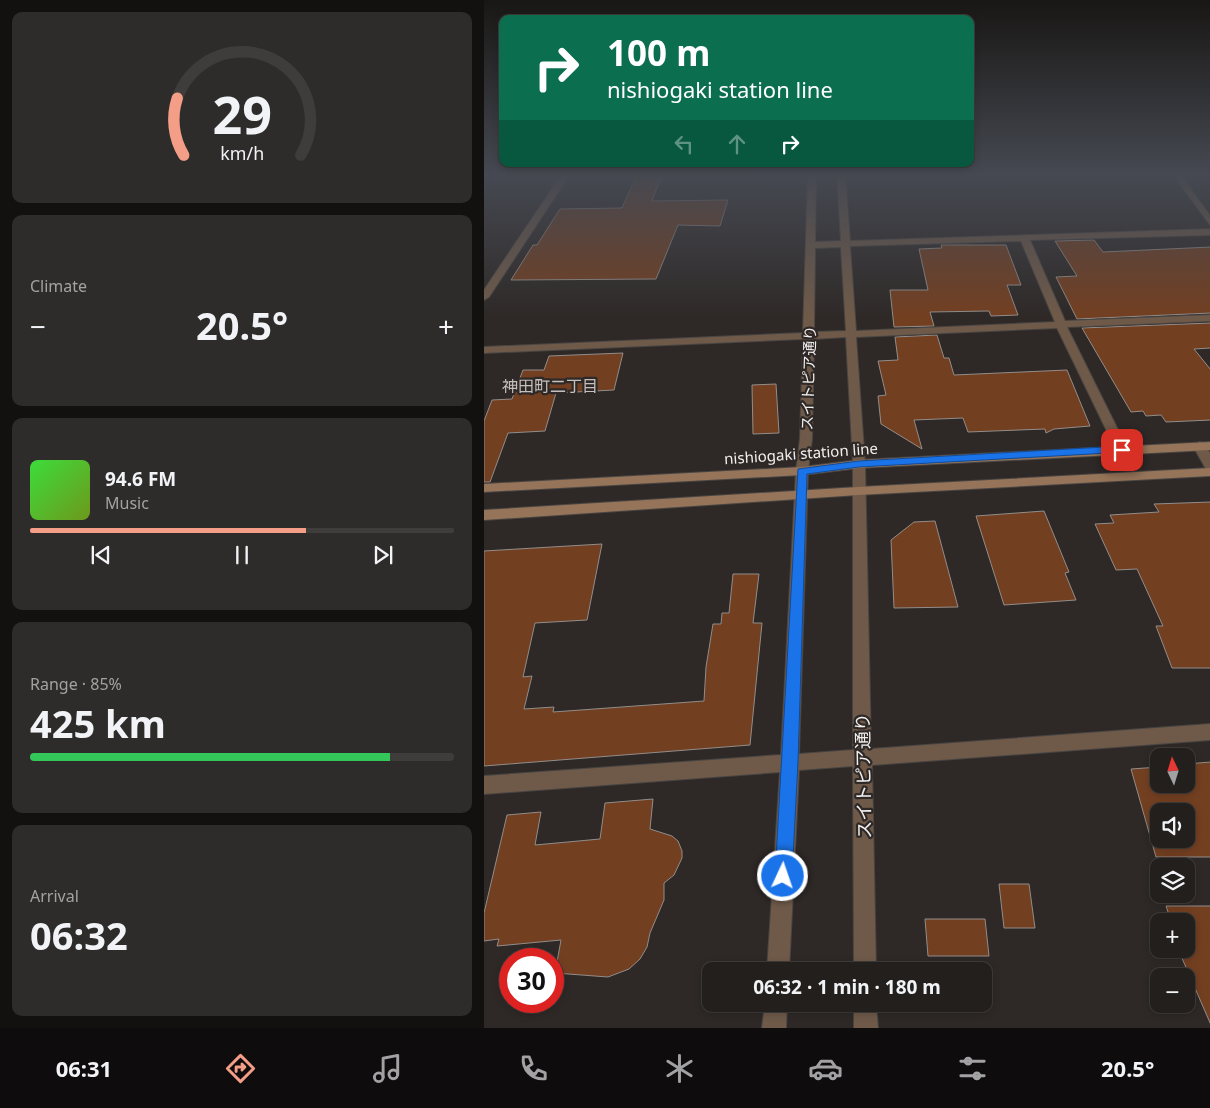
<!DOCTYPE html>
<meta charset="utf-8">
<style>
body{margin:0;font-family:"Noto Sans","Noto Sans JP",sans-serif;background:#2e2c2a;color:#f1f3f6;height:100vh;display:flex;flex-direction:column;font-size:19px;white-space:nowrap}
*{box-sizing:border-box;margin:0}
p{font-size:16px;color:#a2a2a4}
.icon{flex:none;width:28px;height:28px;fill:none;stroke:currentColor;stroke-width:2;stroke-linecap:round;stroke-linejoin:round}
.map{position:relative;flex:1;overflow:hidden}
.panel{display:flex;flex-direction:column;gap:12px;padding:12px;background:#131110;width:484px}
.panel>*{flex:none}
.guide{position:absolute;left:15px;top:15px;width:475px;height:152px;border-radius:10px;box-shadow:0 2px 8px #0003,0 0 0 1px #3f3d3b;background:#0b6e4f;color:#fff;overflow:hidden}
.needle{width:32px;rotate:356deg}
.buttons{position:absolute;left:666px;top:748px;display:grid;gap:10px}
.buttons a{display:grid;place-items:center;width:45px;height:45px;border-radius:10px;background:#221f1d;box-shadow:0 2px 8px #0003,0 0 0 1px #3f3d3b;font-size:25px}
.speed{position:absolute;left:15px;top:948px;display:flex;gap:10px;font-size:25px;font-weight:700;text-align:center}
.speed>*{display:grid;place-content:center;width:65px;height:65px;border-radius:50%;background:#221f1d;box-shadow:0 2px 8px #0003,0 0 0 1px #3f3d3b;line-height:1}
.speed .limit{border:8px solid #d22;background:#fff;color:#111}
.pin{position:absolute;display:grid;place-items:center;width:42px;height:42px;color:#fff;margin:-21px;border-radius:10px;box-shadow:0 2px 8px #0006}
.me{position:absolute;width:55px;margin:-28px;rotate:3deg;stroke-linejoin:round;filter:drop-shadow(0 0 4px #0008)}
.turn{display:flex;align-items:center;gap:18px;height:105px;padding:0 25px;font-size:22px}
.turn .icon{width:65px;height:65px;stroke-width:2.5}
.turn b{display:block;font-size:35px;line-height:42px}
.lanes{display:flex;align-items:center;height:48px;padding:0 25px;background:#0003;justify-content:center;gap:25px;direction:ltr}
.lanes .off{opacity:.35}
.big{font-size:38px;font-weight:700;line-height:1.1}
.panel .card{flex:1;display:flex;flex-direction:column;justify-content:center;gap:8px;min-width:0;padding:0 18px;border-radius:10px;background:#2e2c2a}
.panel .dial{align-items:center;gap:0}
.dial svg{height:130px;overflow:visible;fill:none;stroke:#3f3d3b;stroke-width:7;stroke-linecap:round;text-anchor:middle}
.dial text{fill:#f1f3f6;stroke:none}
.song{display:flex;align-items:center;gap:15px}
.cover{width:60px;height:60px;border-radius:8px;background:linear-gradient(135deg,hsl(120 70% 55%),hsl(80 70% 35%))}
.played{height:5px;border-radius:2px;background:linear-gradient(90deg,#f49e87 65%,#3f3d3b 65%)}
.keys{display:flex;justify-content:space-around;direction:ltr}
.heat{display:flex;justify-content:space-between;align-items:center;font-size:28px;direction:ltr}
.charge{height:8px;border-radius:4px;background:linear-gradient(90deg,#34c759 85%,#3f3d3b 0)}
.trip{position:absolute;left:218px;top:962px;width:290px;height:50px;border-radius:10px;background:#221f1d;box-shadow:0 2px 8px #0003,0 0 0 1px #3f3d3b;font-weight:700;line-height:50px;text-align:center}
.menu{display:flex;height:80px;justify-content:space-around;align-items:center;background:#0e0c0c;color:#a2a2a4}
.menu .icon{width:35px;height:35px}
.menu .active{color:#f49e87}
.menu b{font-size:22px;color:#f1f3f6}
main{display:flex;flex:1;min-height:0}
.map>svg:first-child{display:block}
.building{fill:#733f21;stroke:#928d8a;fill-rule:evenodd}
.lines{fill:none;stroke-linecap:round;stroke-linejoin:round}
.minor-casing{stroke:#494543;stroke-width:2}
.tertiary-casing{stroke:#494543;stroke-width:2}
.secondary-casing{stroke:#494543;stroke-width:2}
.minor{fill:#6f5a49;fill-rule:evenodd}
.tertiary{fill:#6f5a49;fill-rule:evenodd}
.secondary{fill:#957459;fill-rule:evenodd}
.route{fill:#1a73e8;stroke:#114b97}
.labels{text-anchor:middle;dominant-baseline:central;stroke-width:4.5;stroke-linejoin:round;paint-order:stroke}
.street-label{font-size:15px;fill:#f1eeed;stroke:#2e2927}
.neighbourhood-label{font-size:16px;fill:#c5bfbd;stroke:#2e2927}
.near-street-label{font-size:18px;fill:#f1eeed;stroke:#2e2927}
</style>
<main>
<section class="panel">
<div class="card dial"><svg viewBox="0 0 100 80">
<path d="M14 69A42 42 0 1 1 86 69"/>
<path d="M14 69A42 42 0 0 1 10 34" stroke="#f49e87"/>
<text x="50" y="56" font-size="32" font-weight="700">29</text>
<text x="50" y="72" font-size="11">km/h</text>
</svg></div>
<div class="card"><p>Climate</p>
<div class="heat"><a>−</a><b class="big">20.5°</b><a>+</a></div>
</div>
<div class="card">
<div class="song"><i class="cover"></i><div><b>94.6 FM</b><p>Music</p></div></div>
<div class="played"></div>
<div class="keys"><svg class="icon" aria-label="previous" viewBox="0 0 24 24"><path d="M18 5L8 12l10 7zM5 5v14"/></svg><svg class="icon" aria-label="pause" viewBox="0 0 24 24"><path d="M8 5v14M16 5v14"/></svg><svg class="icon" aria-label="next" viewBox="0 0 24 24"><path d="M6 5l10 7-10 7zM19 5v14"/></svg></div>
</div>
<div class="card"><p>Range · 85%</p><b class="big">425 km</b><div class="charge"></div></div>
<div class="card"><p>Arrival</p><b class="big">06:32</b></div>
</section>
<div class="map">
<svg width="727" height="1028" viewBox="0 0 727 1028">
<rect width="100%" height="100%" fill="#2e2927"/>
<g class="building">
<polygon points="153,174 178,174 168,201 244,200 236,226 194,225 172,279 27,280 49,245 53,245 76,209 138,208"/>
<polygon points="610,240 619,252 727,247 727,313 593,319 572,277 593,276 571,241"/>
<polygon points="457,245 522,245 537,285 523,285 534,315 507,316 505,311 446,312 450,326 410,327 406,290 444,290 435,249 458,248"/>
<polygon points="727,323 727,348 710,349 727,370 727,420 682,422 677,415 662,416 659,411 647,412 598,328"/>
<polygon points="453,335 460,358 465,358 470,375 583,370 606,426 570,429 562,433 561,429 484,432 479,418 430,420 438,449 397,424 394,396 402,395 394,361 414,360 411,337"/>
<polygon points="139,353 130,390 72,393 61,431 24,433 6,482 0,482 0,421 8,400 28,399 39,370 60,370 65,356"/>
<polygon points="292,384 295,433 269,434 268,385"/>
<polygon points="727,502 727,668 688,668 672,626 679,626 653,569 632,570 611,524 630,523 626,515 675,512 670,504"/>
<polygon points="560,511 585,572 581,573 592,600 520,605 492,516"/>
<polygon points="451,521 474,607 410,608 407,540 430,522"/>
<polygon points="118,544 103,620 51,623 39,677 48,676 40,709 70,707 69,712 220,701 222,667 229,624 237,624 238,613 245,613 249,574 275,574 269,623 278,623 266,745 0,766 0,551"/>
<path d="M727,762V857H672L647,769L675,767V784H702V764ZM675,811H702V839H675Z"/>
<polygon points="169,799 166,829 188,836 194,841 198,851 198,858 190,875 180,883 180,900 166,933 163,947 156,959 145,969 124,977 71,973 77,940 13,946 15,939 0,941 0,913 23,815 57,812 51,845 116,839 121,803"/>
<polygon points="515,884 545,884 551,928 520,928"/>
<polygon points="682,906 727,906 727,1025 694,949 702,949 702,921 687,921"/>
<polygon points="441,919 501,919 505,956 444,956"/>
</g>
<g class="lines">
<g class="minor-casing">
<g id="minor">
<polygon points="78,174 86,174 5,297 0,300 0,290"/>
<path d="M324,174H332L331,242L357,241L353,174H361L366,241L727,229V235L546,240L581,321L727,315V321L583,327L644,450L642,453H634L632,450L573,328L372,337L381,464L387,749L727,724V740L388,765L392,971H370L369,766L315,770L305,971H283L296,772L0,794V776L297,755L312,471L316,439L319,339L0,353V347L319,333ZM537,241L571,322L372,331L366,246ZM357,247L362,331L330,332L331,248ZM362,337L369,464V750L315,754L324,471L328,439L330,339Z"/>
<polygon points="688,174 696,174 727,217 727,226"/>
<polygon points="281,1004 303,1004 302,1028 278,1028"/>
<polygon points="370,1004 392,1004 394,1028 370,1028"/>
</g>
</g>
<g class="tertiary-casing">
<polygon id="tertiary" points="715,442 719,443 727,454 727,470 722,469 709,446"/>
</g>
<g class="secondary-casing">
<g id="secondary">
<polygon points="727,442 727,450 375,468 318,475 0,492 0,484 318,467 375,460"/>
<polygon points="727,468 727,476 374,495 0,520 0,510 374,487"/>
</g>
</g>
<use href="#minor" class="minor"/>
<use href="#tertiary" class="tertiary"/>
<use href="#secondary" class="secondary"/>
</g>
<linearGradient id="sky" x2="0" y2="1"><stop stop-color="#191715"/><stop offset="0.55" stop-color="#464952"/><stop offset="1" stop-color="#464952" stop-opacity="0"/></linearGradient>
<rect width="727" height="318" fill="url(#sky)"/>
<polygon class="route" points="638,446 642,447 643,450 642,452 375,467 323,474 314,762 308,876 305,882 299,884 293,882 291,876 314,469 375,461"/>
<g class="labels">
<g class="street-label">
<text transform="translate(324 378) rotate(-88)">スイトピア通り</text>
<text transform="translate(317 453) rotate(-4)">nishiogaki station line</text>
</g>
<g class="neighbourhood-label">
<text x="66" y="386">神田町二丁目</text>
</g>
<g class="near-street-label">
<text transform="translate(379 776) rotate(-91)">スイトピア通り</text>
</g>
</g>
</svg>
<div class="buttons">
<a><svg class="needle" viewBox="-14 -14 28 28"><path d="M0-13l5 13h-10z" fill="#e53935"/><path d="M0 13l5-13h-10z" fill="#a2a2a4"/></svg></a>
<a><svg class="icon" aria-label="sound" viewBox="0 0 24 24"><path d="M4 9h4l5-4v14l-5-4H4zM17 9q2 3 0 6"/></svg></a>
<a><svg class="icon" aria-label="layers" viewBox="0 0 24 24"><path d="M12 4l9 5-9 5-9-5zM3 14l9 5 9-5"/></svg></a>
<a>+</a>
<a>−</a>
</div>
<div class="speed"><div class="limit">30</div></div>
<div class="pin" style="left:638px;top:450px;background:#d93025"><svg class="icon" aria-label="arrive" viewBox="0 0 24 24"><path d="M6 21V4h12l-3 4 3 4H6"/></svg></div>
<svg class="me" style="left:299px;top:876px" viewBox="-20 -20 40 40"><circle r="17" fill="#1a73e8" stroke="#fff" stroke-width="3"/><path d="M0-11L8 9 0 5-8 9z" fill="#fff"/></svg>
<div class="trip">06:32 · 1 min · 180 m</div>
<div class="guide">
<div class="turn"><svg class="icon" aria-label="right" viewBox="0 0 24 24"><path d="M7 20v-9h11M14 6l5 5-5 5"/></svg><div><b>100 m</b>nishiogaki station line</div></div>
<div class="lanes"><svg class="icon off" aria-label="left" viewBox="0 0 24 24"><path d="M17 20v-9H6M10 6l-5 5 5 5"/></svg><svg class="icon off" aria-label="ahead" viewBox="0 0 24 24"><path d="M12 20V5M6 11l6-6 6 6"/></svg><svg class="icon" aria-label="right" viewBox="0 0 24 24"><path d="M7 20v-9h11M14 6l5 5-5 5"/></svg></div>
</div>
</div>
</main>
<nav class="menu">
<b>06:31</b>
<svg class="icon active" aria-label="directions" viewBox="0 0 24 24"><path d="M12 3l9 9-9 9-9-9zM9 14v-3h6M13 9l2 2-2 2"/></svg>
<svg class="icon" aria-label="music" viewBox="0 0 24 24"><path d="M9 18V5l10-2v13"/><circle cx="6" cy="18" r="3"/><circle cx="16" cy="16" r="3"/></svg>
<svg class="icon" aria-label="phone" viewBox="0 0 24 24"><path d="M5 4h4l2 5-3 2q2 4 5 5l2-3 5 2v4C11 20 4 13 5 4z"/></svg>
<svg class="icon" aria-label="climate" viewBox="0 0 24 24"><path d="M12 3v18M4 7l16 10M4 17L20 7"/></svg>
<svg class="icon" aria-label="car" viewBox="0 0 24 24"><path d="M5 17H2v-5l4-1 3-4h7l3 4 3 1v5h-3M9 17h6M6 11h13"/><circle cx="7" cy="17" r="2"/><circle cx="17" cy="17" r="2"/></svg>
<svg class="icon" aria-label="filters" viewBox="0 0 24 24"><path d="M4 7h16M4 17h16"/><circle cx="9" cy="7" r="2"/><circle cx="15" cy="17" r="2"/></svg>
<b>20.5°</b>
</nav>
